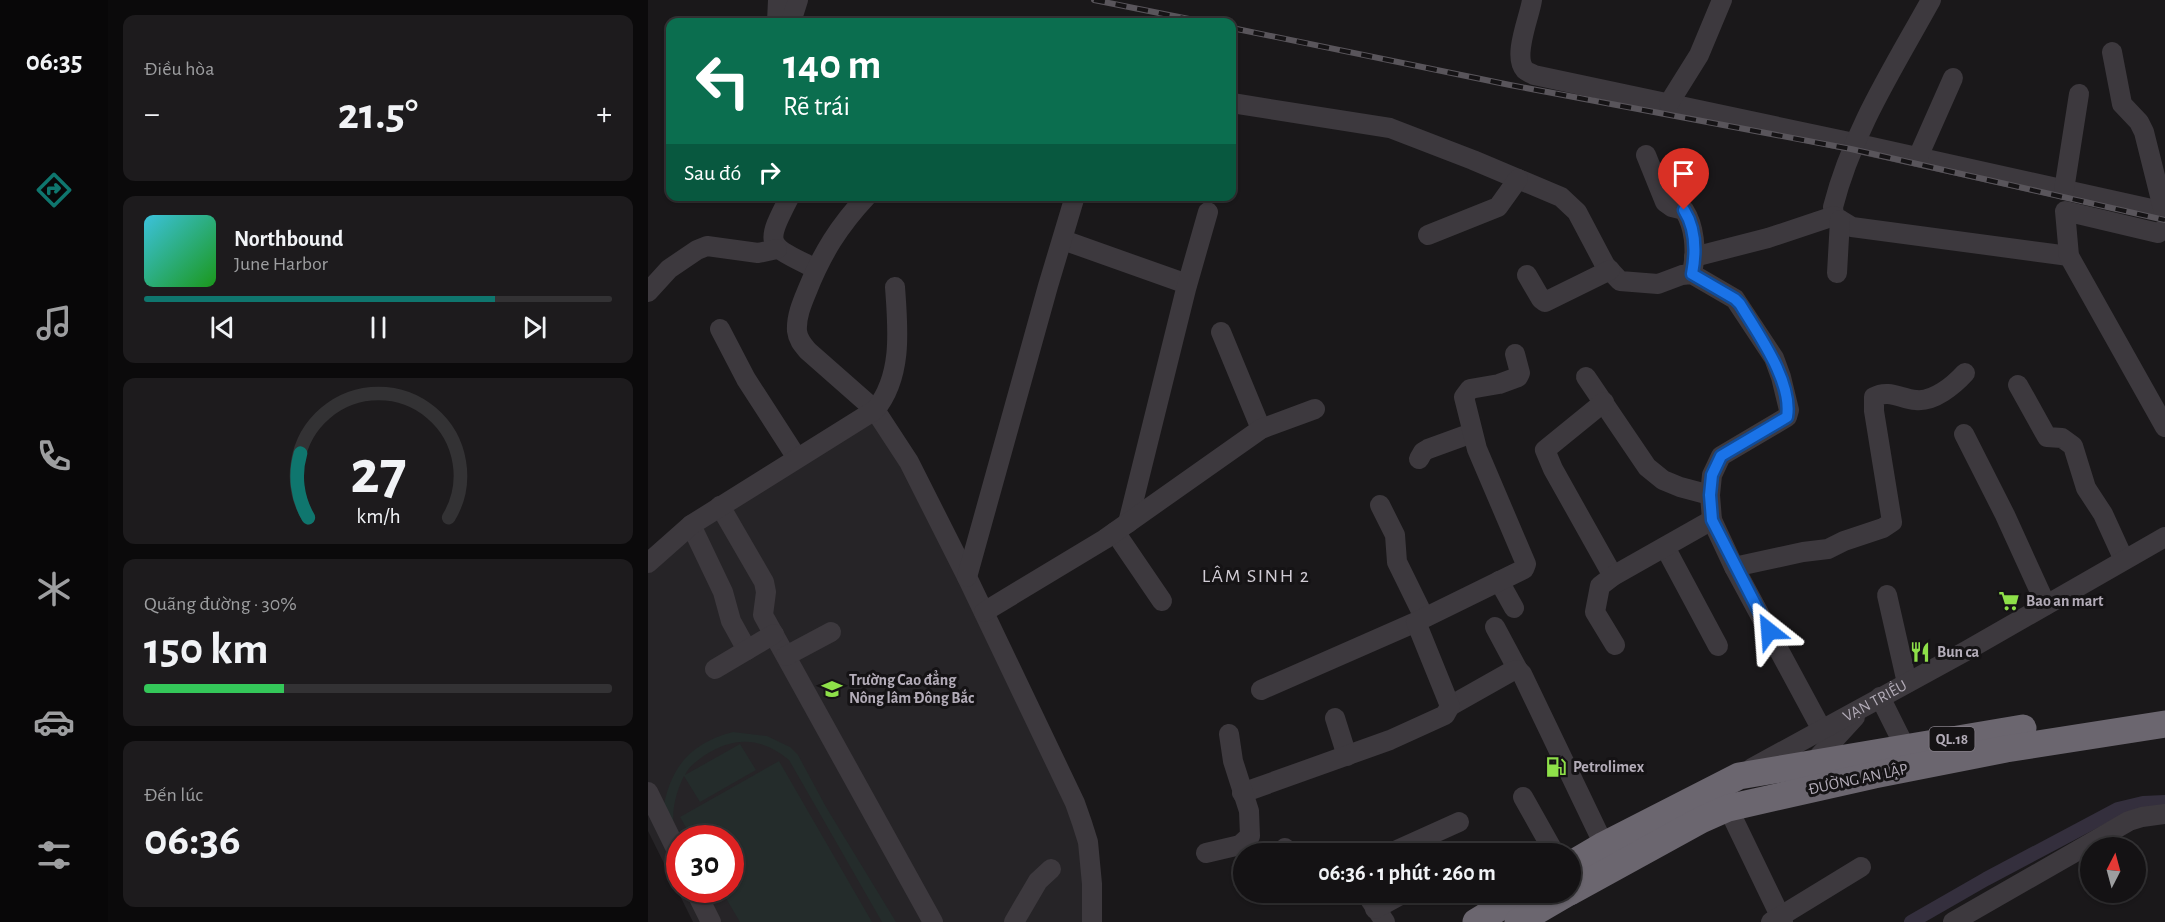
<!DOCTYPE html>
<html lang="vi">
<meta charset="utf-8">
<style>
body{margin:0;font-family:"Alegreya Sans",sans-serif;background:#1d1b1d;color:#f1f3f6;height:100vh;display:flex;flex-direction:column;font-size:22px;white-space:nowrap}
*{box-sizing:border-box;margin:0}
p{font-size:20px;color:#9d9ea0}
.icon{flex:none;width:33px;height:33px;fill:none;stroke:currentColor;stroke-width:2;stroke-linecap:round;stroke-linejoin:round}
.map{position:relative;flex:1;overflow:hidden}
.details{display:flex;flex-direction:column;gap:15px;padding:15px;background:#0b0a0b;width:540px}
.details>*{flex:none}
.hud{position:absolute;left:18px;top:18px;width:570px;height:183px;border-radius:12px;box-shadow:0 2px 4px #0004,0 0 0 2px #333234;background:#0b6e4f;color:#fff;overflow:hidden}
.needle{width:39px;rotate:6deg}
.controls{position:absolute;left:1432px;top:837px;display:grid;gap:12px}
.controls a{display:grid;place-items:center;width:66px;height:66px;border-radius:50%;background:#141214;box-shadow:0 2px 4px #0004,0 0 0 2px #333234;font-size:30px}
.speed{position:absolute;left:18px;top:825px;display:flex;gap:12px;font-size:30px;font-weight:700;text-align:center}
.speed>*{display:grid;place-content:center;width:78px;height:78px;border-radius:50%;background:#141214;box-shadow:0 2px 4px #0004,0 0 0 2px #333234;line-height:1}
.speed .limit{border:9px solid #d22;background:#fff;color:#111}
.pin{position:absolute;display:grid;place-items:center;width:51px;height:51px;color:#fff;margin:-62px -26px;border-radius:50% 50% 50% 0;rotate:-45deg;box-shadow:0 0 6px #0007}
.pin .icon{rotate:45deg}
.me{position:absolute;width:66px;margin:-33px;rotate:332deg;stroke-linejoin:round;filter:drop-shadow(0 0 4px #0008)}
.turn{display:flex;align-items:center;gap:21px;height:126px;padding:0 18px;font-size:27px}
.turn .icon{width:78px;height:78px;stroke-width:2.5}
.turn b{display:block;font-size:42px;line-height:51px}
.then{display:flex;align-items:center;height:57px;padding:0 18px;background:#0003;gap:12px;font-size:22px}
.big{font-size:45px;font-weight:700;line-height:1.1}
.details .widget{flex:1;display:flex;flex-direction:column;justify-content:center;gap:9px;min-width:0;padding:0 21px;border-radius:12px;background:#1d1b1d}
.details .dial{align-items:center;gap:0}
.dial svg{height:156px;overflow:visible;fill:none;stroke:#333234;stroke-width:7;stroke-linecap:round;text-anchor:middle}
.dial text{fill:#f1f3f6;stroke:none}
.song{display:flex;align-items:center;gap:18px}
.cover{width:72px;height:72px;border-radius:9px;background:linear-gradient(135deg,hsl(190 70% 55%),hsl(120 70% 35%))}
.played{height:6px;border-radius:3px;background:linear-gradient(90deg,#0f766e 75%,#333234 75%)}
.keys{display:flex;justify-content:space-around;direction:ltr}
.heat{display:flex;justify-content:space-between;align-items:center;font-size:33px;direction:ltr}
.charge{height:9px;border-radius:4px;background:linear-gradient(90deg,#34c759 30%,#333234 0)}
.trip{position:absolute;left:585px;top:843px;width:348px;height:60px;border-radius:30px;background:#141214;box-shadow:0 2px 4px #0004,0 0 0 2px #333234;font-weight:700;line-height:60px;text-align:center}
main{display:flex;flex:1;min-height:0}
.menu{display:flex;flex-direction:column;width:108px;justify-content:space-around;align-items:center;background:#080708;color:#9d9ea0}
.menu .icon{width:42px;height:42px}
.menu .current{color:#0f766e}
.menu b{font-size:27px;color:#f1f3f6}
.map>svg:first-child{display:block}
.built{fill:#262427;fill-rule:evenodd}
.pitch{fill:#242c2b}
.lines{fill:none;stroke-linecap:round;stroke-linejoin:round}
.canal{stroke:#342f3d;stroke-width:14}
.minor{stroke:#3d393e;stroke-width:20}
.highway{stroke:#6b666f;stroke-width:27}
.rail-casing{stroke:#59555b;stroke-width:6}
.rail{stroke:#151315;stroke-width:4;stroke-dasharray:11;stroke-linecap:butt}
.route-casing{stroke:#114b97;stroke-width:15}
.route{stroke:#1a73e8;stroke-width:10}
.labels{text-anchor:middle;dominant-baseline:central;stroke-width:6;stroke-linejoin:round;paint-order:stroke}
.shield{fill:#151315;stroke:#847e87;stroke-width:1.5}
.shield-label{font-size:15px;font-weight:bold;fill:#b3acb8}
.poi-label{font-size:16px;font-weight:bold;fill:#b3acb8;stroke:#151315;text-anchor:start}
.street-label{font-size:16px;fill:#b3acb8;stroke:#151315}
.quarter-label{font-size:20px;letter-spacing:1.5px;fill:#d1ccd5;stroke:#151315}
</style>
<main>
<nav class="menu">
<b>06:35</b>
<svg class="icon current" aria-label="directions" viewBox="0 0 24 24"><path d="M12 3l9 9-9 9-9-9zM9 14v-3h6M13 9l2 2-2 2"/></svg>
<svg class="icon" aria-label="music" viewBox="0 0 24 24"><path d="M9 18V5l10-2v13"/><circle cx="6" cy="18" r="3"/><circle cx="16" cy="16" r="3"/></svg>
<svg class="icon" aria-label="phone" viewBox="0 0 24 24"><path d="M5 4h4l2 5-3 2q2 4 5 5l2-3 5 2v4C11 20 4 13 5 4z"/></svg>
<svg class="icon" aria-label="climate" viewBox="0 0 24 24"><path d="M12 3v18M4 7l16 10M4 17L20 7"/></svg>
<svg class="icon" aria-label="car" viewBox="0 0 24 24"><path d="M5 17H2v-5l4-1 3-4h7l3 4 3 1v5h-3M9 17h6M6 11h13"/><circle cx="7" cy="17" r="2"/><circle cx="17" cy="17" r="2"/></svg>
<svg class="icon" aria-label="filters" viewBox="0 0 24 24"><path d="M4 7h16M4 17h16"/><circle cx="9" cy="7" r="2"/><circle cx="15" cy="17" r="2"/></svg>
</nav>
<section class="details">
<div class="widget"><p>Điều hòa</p>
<div class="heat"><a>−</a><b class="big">21.5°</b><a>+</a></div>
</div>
<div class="widget">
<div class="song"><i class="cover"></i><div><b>Northbound</b><p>June Harbor</p></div></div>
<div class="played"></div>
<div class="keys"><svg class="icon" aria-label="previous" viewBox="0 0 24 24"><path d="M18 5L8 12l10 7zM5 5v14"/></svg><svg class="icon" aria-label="pause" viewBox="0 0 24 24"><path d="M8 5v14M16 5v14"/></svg><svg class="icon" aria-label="next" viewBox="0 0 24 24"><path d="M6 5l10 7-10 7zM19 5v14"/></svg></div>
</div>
<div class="widget dial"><svg viewBox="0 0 100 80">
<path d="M14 69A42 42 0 1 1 86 69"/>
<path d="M14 69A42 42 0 0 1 10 36" stroke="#0f766e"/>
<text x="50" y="56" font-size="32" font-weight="700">27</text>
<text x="50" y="72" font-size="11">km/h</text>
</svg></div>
<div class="widget"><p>Quãng đường · 30%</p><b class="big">150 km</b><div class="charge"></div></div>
<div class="widget"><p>Đến lúc</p><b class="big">06:36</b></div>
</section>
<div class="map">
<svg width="1517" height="922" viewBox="0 0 1517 922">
<rect width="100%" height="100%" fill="#1a181a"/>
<path class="built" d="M231,415L416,787L434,850L436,922H45L0,831V573L37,536ZM32,838H82V890H32Z"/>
<g class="pitch">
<path d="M85,732L119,736L142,747L150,755L178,807L248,922H234L141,760C113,737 87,736 57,755C49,761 41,766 37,775L92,744L108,770L52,802L36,776C29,790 23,810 26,826L14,815C21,770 39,744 85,732Z"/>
<polygon points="131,761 224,922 92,922 73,890 82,890 82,838 44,838 32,817"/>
</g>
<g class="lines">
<polyline class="canal" points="1263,922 1338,879 1470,809 1495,803 1517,802"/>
<g class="minor">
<path d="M884,0C882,16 864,56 877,70C879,72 883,73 886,75L1206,143L1517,212"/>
<path d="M1283,0C1246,67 1204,132 1185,207L1186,216L1204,227L1421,256"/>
<polyline points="129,22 130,0"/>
<polyline points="143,22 150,0"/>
<polyline points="1464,52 1474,104 1491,122 1496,132 1516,212"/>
<polyline points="584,103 742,128 825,160 913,197 929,212 957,265 972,281 1010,284 1034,275 1044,274 1087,299 1126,358 1133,377 1141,410 1139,417 1073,456 1064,475 1062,495 1064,520 1086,567 1174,730"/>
<polyline points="1021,103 1051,55 1074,0"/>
<path d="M998,155L1017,202L1024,207L1036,210C1047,227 1048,250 1045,268"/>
<polyline points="1270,157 1305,78"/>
<polyline points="1416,190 1431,94"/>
<path d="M142,196C115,248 119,244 168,269"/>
<path d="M219,196C191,226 174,253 159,291C154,303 148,317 149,331C150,340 155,345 160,351L227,410L261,462L319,577L427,803L434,823L440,842L444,884V922"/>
<polyline points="1517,229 1510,233 1417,211 1421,256 1517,427"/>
<polyline points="780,235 850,207 870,179"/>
<polyline points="415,240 539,284"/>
<polyline points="1046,257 1120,238 1186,216"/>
<polyline points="1189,273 1192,220"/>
<polyline points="879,275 893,299 897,302 962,270"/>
<polyline points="0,292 21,269 49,250 59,246 110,253 129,249"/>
<polyline points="72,329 98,379 149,458"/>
<polyline points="573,332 613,429"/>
<polyline points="938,377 999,467 1015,480 1032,487 1062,495"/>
<polyline points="1370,385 1399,437 1414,438 1425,446 1438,488 1455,514 1476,560"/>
<polyline points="956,402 897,450 905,469 965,576"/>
<polyline points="1316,434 1357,515 1398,605"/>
<polyline points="771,459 775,452 780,449 824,433"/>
<polyline points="732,505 747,535 749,562 776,617"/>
<polyline points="72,506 116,582 118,592 115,615 285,922"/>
<polyline points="480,523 538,289 560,212"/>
<polyline points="43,525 75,592 83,621 99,650"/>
<polyline points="467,532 514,601"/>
<polyline points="1017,547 1070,646"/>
<path d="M0,563L43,525L227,410C255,376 250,328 247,287"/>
<path d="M1086,567L1155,552L1180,549L1196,541L1235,528L1244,522L1226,411V397C1241,389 1253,399 1268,400C1286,402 1306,385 1317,373"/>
<polyline points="319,577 400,286 427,196"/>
<polyline points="851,581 866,608"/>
<polyline points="1239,595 1259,683"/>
<polyline points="336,612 457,539 613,429 667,409"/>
<polyline points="847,627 870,670"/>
<polyline points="967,645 947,612 952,586 965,576 1064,520"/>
<polyline points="138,656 183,632"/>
<polyline points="67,669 126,634"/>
<polyline points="613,690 768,622"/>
<polyline points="1232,697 1257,747"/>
<polyline points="802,706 864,671 870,670 874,674 956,845"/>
<polyline points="687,718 699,756"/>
<polyline points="1162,766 1207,717"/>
<path id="s1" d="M1104,768L1318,651L1517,537"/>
<polyline points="0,792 32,857"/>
<polyline points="594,793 742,740 797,715 802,706 768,622 876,569 878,564 829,449 816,397 822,389 851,384 870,377 872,373 867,354"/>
<polyline points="875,797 907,854"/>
<polyline points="1080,808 1135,922"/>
<polyline points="637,848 640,854"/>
<polyline points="558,853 592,845 602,836 601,811 585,761 581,734"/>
<polyline points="740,854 811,822"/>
<polyline points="47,890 63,922"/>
<polyline points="717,892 737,922"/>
<polyline points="727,909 758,892"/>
<polyline points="366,922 390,881 403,869"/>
<polyline points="1123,922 1213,867"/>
<polyline points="1305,922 1481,821 1494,817 1517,814"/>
</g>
<g class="highway">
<polyline points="922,865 956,845 1091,776 1375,728"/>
<polyline points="922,892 1053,820 1080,808 1226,775 1358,749 1517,724"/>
<polyline points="828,922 877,892"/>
<polyline points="870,922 921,892"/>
</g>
<g class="rail-casing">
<g id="rail">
<polyline points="446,0 556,22"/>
<polyline points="584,28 862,85 1203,149 1517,220"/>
</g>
</g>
<use href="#rail" class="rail"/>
</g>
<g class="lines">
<g class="route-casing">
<path id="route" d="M1036,210C1048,229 1048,253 1044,274L1087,299L1092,304C1110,334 1145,382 1139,417L1073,456L1064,475L1062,495L1064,520L1121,631"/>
</g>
<use href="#route" class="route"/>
</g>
<defs>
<g id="supermarket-bare" transform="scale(1.62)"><path d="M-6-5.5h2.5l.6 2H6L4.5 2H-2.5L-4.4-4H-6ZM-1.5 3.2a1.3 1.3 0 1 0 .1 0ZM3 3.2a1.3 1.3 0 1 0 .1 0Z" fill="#8ee049" stroke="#151315" stroke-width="2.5" paint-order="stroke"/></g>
<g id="restaurant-bare" transform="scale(1.62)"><path d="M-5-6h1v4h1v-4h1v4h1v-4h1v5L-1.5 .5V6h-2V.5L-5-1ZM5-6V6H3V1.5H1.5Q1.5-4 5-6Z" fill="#8ee049" stroke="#151315" stroke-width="2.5" paint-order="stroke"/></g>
<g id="university-bare" transform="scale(1.62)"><path d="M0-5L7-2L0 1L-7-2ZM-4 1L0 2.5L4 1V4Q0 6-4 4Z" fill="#8ee049" stroke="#151315" stroke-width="2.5" paint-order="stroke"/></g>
<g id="fuel-bare" transform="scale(1.62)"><path d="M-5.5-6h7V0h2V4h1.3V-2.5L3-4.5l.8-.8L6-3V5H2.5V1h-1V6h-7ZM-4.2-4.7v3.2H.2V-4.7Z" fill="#8ee049" stroke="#151315" stroke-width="2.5" paint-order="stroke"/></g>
</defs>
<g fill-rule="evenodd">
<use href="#supermarket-bare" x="1361" y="601"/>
<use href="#restaurant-bare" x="1272" y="652"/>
<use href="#university-bare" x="184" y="689"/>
<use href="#fuel-bare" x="908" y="767"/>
</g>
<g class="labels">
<rect class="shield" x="1281.5" y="727" width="45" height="24" rx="4.5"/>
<g class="shield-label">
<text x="1304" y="739">QL.18</text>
</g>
<g class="poi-label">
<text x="1378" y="601">Bao an mart</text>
<text x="1289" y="652">Bun ca</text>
<text x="201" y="680">Trường Cao đẳng<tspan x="201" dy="18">Nông lâm Đông Bắc</tspan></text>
<text x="925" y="767">Petrolimex</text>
</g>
<g class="street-label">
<text stroke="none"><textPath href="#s1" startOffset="140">VẠN TRIỀU</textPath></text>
<text transform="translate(1210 779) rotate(-12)">ĐƯỜNG AN LẬP</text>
</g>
<g class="quarter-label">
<text x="608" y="576">LÂM SINH 2</text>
</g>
</g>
</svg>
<div class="controls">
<a><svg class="needle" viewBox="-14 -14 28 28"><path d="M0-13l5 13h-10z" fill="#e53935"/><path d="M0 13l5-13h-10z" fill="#9d9ea0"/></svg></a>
</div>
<div class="speed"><div class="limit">30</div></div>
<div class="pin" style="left:1036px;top:210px;background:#d93025"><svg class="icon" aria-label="arrive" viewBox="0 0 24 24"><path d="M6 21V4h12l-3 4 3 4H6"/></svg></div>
<svg class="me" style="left:1121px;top:631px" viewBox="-20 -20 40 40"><path d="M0-17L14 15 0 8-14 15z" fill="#1a73e8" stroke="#fff" stroke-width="4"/></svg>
<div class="trip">06:36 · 1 phút · 260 m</div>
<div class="hud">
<div class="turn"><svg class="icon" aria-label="left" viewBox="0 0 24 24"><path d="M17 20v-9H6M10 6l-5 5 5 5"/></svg><div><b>140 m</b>Rẽ trái</div></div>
<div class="then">Sau đó<svg class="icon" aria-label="right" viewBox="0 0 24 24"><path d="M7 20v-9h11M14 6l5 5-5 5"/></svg></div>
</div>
</div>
</main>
